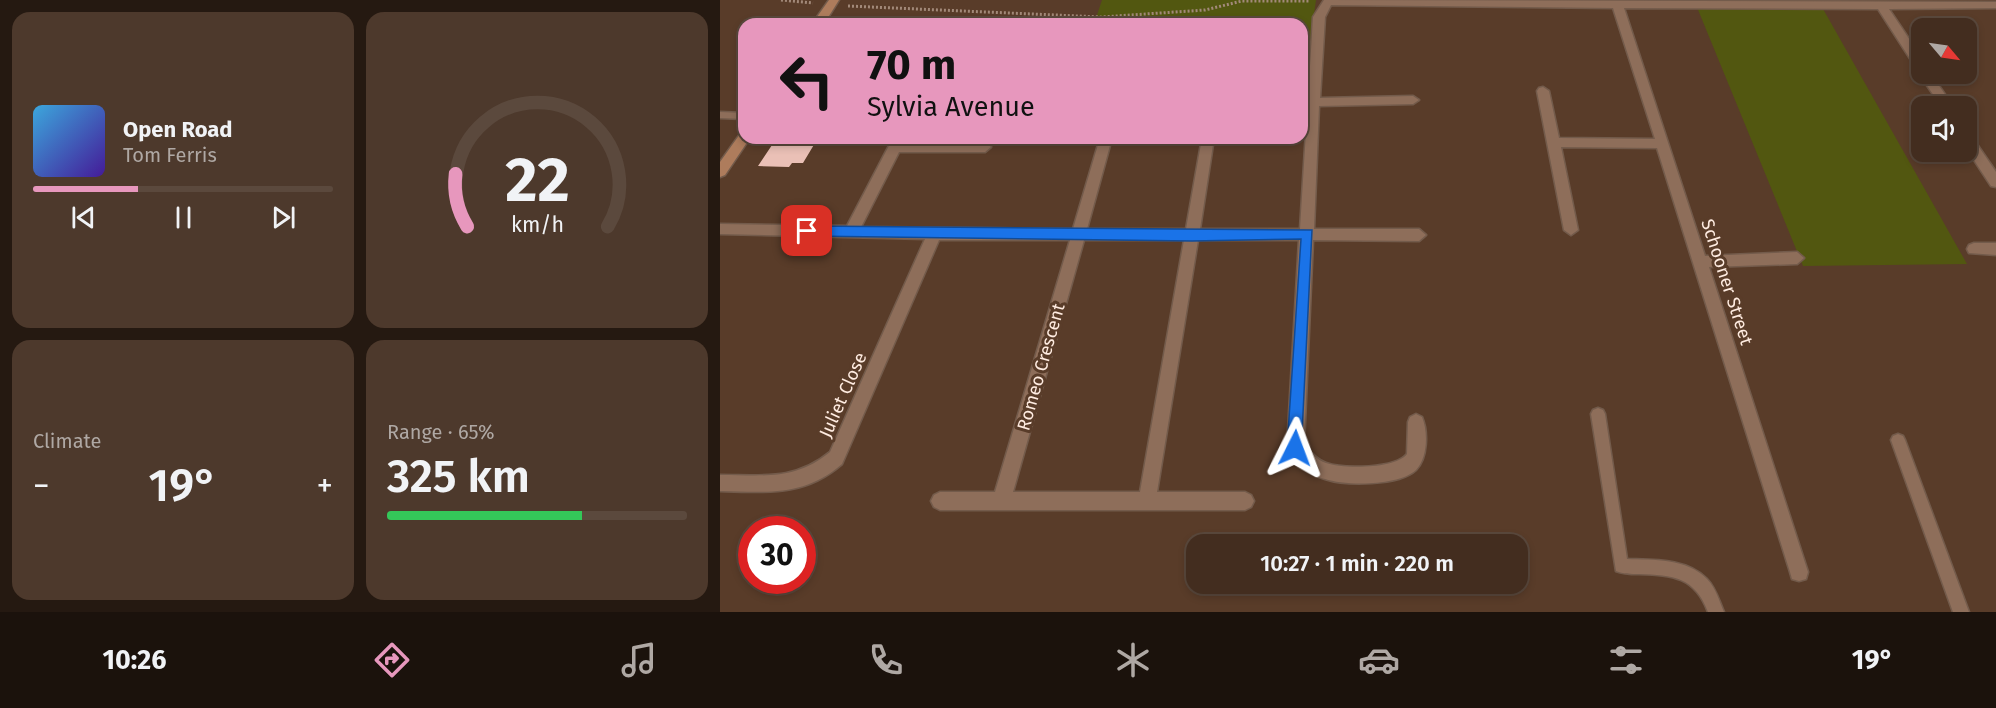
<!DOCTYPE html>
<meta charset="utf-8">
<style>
body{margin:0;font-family:"Fira Sans",sans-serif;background:#4d392c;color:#f1f3f6;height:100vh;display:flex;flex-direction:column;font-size:22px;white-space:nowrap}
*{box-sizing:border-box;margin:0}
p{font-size:20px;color:#afa8a4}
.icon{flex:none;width:33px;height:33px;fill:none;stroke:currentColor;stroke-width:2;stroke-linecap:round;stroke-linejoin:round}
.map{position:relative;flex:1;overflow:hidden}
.side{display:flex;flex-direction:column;gap:12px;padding:12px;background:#251911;width:720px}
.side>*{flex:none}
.guide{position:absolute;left:18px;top:18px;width:570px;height:126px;border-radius:18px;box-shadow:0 3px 9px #0003,0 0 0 2px #5b493d;background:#e797bd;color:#111;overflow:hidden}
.needle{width:39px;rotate:119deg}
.controls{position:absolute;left:1191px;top:18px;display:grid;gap:12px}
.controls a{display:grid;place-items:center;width:66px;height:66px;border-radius:12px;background:#432d1f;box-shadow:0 3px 9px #0003,0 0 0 2px #5b493d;font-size:30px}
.speed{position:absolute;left:18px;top:516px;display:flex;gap:12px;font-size:30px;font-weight:700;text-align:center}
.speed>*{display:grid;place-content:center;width:78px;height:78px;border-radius:50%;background:#432d1f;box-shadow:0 3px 9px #0003,0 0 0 2px #5b493d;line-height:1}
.speed .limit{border:9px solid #d22;background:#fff;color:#111}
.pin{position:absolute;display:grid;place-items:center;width:51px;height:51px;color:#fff;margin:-26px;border-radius:12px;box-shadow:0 3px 9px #0006}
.me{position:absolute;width:66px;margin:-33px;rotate:3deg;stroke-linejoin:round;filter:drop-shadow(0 0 4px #0008)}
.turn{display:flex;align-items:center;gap:21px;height:126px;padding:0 30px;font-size:27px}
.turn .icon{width:78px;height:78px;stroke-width:2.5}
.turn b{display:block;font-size:42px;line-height:51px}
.big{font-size:45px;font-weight:600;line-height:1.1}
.side .card{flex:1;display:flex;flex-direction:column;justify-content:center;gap:9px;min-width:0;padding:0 21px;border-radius:18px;background:#4d392c}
.side .dial{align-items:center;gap:0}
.dial svg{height:156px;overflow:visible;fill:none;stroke:#5b493d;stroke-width:7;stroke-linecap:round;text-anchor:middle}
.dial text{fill:#f1f3f6;stroke:none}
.song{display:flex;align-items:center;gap:18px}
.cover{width:72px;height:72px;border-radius:9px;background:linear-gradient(135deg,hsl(200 70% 55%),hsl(260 70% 35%))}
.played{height:6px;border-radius:3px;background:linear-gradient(90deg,#e797bd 35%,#5b493d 35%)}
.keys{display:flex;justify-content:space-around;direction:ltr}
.heat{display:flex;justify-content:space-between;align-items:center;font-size:33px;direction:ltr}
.charge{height:9px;border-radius:4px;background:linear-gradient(90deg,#34c759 65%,#5b493d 0)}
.side .tiles{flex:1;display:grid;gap:12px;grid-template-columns:repeat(2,1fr)}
.trip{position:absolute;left:466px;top:534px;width:342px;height:60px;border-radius:18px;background:#432d1f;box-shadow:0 3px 9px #0003,0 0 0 2px #5b493d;font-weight:600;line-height:60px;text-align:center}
.dock{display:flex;height:96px;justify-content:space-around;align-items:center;background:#1b120c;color:#afa8a4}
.dock .icon{width:42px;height:42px}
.dock .current{color:#e797bd}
.dock b{font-size:27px;color:#f1f3f6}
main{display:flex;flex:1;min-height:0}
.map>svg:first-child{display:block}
.green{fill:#525710}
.building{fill:#eac0b6}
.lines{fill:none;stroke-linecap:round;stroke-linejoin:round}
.lane-casing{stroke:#735b4b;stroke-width:3}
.street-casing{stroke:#735b4b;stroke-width:3}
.secondary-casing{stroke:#735b4b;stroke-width:3}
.path{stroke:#a28979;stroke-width:3;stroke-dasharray:2 2;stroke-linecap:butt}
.lane{fill:#8e6e5a;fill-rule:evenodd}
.street{fill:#8e6e5a;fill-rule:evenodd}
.secondary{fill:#ae7c5c;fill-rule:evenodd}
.route{fill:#1a73e8;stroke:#114b97;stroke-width:1.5}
.labels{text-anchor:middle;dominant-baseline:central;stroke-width:6;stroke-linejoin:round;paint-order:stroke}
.street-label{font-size:18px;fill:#ffece1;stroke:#593c29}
</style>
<main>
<section class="side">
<div class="tiles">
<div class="card">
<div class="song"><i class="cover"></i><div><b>Open Road</b><p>Tom Ferris</p></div></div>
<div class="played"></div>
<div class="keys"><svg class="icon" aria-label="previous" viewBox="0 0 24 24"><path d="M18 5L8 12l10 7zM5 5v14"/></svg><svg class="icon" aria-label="pause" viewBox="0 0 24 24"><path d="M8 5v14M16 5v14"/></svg><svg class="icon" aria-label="next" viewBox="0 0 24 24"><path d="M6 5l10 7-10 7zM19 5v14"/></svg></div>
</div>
<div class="card dial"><svg viewBox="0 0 100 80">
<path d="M14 69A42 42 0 1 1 86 69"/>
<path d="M14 69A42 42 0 0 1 8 42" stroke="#e797bd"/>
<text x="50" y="56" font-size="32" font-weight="700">22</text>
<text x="50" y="72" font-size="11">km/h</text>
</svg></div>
<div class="card"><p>Climate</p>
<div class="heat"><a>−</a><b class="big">19°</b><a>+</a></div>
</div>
<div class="card"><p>Range · 65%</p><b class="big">325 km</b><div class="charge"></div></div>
</div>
</section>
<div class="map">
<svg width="1276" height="612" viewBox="0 0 1276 612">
<rect width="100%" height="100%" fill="#593c29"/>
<g class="green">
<polygon points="382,0 596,0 588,59 582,59 582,24 374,24"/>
<polygon points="974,0 1098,0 1247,264 1083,266"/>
</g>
<polygon class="building" points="79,138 98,138 83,163 72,163 69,167 38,166 52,145 74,145"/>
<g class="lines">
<g class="lane-casing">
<g id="lane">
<polygon points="0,112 24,113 24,119 0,118"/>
<path d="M878,408L883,410L885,414L907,559C933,560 967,558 987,579C996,588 999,601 1004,612H988C975,577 953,575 919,574C911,574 903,574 896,571L871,414L873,410Z"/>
<polygon points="1178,434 1183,436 1185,440 1249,612 1233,612 1171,440 1173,436"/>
</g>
</g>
<g class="street-casing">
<g id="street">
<path d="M604,0L1276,2V8L1169,9L1202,58V74H1211L1233,106H1221L1199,74L1201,71H1198L1158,9L904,8L985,256L1077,252L1084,258L1077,264L989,267L1088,572L1086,579L1079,581L1072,579L1070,572L937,148L841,147L858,230L851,235L844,230L817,91L819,88L823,87L829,91L839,138L935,139L893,8L611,5L605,17L600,98L693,96L699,100L693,104L599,106L594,229H699L706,235L699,241L593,240L584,445C590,452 597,460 606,463C623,469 676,469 687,454L688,422L690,417L696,414L702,417C708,431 708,458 696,470C679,486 626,486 605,479C589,475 573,463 567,448L579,240H478L437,492H525L531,495L534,501L531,507L525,510H220L214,507L211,501L214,495L220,492H275L350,240H219L122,464C84,497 47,492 0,491V475C42,475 75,481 110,452L205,239L0,234V224L127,226L173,138H185L183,142H265L271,147L265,152H179L141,227L353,229L380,138H392L367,229H466L482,138H494L480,229H580L593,17ZM364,240H464L420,492H293Z"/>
<polygon points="1246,133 1250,134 1276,172 1276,187 1271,186 1246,148"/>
<polygon points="1254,243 1276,243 1276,255 1249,253 1247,249 1249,245"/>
</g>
</g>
<g class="secondary-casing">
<g id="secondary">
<polygon points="109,0 119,0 104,24 92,24"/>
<polygon points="24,132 24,138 30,138 5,175 0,177 0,162 20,134"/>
</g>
</g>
<g class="path">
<polyline points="61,0 93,3"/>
<polyline points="128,6 381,17 485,10 522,1 590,1"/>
</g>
<use href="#lane" class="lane"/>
<use href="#street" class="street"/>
<use href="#secondary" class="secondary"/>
</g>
<polygon class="route" points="87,226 592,230 581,454 575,456 570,454 567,448 581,239 472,241 87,236 81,231"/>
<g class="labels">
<g class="street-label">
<text transform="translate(1007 282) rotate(72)">Schooner Street</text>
<text transform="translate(321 367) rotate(-74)">Romeo Crescent</text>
<text transform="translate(123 395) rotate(-66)">Juliet Close</text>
</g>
</g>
</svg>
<div class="controls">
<a><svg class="needle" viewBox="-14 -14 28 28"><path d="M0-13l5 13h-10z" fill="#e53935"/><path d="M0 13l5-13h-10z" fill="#afa8a4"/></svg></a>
<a><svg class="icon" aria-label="sound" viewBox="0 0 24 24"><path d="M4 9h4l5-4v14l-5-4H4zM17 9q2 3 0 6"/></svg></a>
</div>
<div class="speed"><div class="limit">30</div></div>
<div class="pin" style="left:87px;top:231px;background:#d93025"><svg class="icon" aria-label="arrive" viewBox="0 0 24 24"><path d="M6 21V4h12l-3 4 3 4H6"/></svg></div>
<svg class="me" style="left:575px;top:448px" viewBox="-20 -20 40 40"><path d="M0-17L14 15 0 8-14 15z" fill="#1a73e8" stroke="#fff" stroke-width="4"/></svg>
<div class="trip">10:27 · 1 min · 220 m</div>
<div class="guide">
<div class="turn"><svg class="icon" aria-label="left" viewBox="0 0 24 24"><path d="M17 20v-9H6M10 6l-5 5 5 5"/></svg><div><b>70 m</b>Sylvia Avenue</div></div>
</div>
</div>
</main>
<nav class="dock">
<b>10:26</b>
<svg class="icon current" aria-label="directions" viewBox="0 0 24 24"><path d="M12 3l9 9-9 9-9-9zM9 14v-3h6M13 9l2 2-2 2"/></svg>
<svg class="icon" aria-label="music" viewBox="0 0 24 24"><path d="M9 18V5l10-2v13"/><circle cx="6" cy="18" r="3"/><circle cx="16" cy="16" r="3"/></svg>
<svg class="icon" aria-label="phone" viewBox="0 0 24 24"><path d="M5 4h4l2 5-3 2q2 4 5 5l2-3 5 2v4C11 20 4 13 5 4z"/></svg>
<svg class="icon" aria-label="climate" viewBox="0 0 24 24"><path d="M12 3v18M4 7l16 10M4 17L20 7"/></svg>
<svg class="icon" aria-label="car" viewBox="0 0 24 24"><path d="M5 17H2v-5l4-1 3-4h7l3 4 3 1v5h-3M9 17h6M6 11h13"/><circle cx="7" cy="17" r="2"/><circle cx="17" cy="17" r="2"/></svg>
<svg class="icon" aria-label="filters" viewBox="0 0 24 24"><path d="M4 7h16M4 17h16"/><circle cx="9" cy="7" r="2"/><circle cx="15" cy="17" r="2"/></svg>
<b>19°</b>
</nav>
